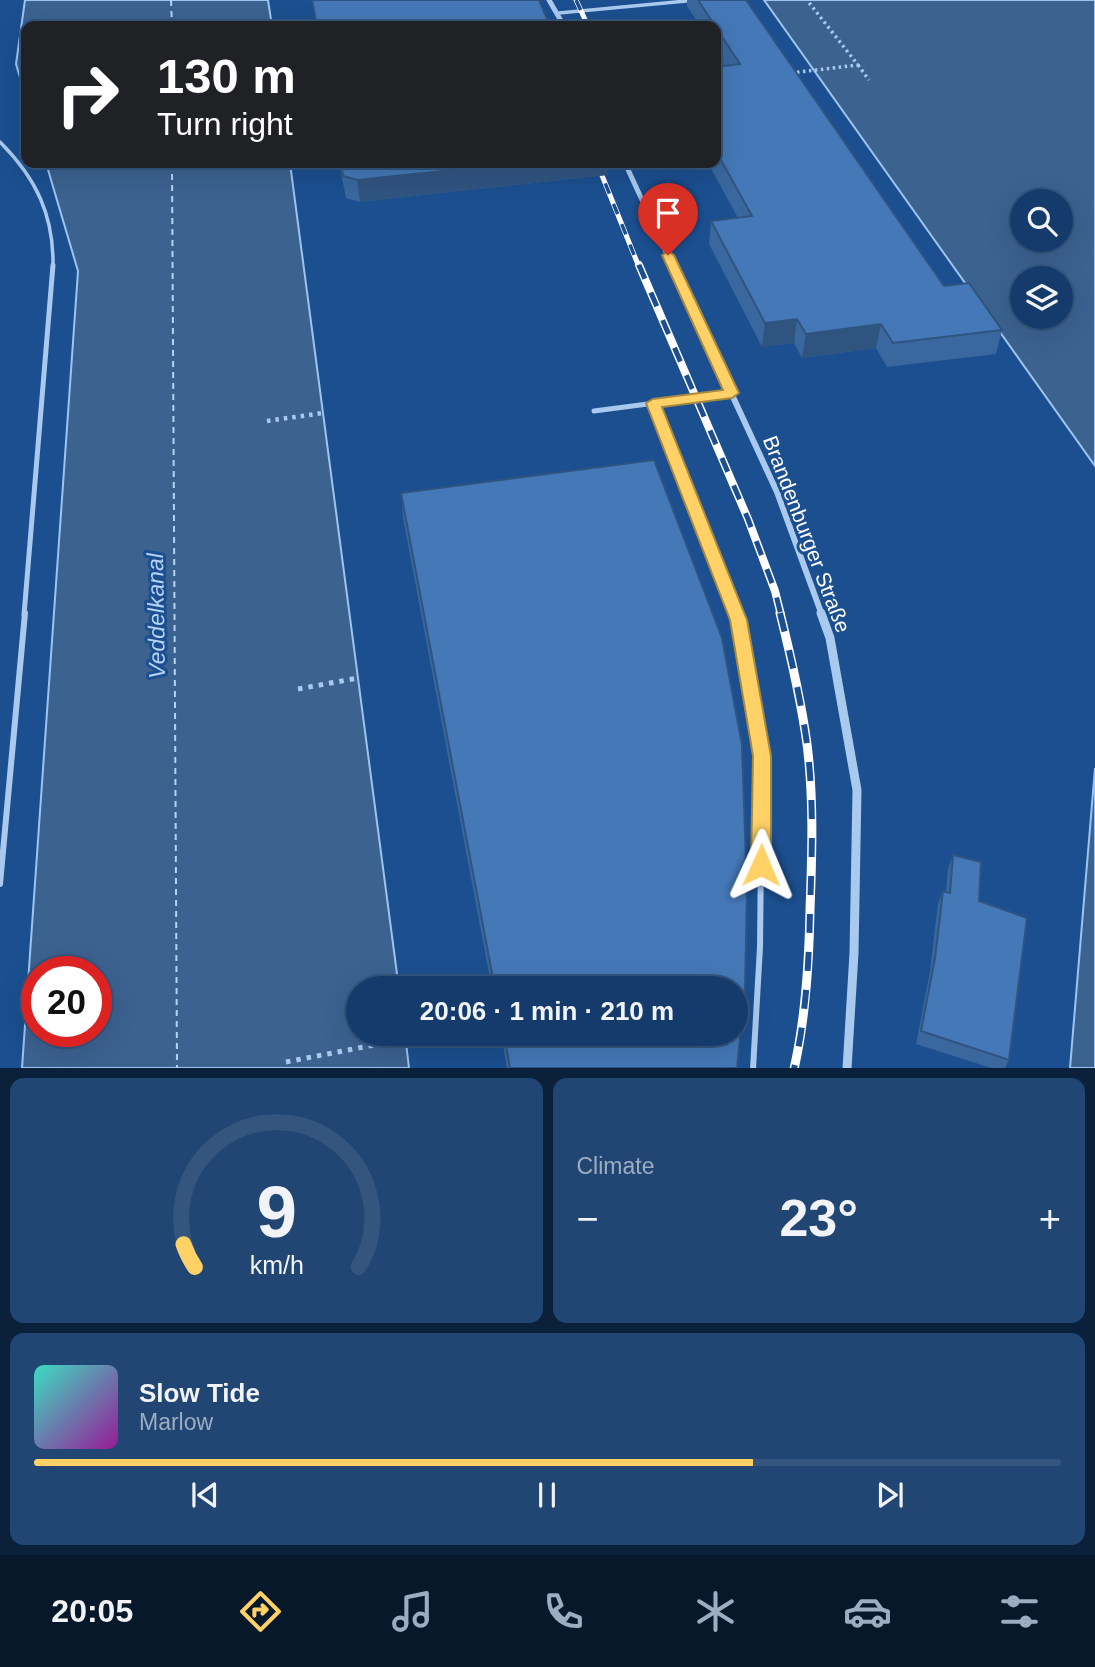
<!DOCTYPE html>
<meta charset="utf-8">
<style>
body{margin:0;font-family:Arial,sans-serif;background:#214673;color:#f1f3f6;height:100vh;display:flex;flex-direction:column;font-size:26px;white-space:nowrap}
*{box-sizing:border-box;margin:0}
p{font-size:23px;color:#9dadc1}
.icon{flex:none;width:38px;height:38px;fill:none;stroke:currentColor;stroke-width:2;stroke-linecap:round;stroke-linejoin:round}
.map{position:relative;height:1068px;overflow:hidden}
.details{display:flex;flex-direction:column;gap:10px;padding:10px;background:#0b203b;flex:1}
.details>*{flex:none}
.hud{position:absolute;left:21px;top:21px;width:700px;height:147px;border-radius:14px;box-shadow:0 7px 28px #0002,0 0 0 2px #33557e;background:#202124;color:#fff;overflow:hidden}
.fabs{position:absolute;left:1010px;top:189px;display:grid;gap:14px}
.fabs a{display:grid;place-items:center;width:63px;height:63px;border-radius:50%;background:#143b6b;box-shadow:0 7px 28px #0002,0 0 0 2px #33557e;font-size:35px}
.speed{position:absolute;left:21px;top:956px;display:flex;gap:14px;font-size:35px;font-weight:700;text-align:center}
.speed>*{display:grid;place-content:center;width:91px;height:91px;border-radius:50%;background:#143b6b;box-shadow:0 7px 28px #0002,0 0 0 2px #33557e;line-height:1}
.speed .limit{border:10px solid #d22;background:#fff;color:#111}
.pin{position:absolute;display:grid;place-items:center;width:60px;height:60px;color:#fff;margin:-72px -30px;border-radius:50% 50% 50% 0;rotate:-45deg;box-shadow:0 0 7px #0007}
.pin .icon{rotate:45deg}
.me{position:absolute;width:77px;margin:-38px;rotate:1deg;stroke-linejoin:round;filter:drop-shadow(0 0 5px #0008)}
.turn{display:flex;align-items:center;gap:24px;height:147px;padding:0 21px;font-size:32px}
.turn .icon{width:91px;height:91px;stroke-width:2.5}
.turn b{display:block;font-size:49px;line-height:60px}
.big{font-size:52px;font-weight:700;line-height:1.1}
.details .card{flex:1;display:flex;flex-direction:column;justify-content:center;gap:10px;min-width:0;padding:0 24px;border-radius:14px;background:#214673}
.details .dial{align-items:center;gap:0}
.dial svg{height:182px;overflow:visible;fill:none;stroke:#33557e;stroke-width:7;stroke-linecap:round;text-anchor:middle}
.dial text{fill:#f1f3f6;stroke:none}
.song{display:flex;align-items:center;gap:21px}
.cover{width:84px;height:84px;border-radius:10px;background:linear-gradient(135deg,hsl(170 70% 55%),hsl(300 70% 35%))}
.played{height:7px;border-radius:4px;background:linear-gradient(90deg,#ffd166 70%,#33557e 70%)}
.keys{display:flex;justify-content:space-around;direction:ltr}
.heat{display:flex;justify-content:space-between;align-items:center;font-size:38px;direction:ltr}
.details .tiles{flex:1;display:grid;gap:10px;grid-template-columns:1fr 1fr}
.card:last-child{grid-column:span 2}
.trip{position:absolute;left:346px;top:976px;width:402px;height:70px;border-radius:35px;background:#143b6b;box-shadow:0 7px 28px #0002,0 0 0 2px #33557e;font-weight:700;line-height:70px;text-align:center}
.menu{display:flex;height:112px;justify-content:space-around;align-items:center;background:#08182b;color:#9dadc1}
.menu .icon{width:49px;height:49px}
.menu .on{color:#ffd166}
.menu b{font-size:32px;color:#f1f3f6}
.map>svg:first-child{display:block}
.water{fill:#3c6290;stroke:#9cc4f0;stroke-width:2;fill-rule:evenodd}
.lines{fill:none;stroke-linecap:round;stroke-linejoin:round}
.ferry{stroke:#b5d3f5;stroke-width:2;stroke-dasharray:6 5;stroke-linecap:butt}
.path-far2{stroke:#a9c9ee;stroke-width:3.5;stroke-dasharray:2.5 3.5;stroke-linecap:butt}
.path-far1{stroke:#a9c9ee;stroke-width:4.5;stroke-dasharray:3.5 5;stroke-linecap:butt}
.path{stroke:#a9c9ee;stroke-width:5;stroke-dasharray:4.5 6;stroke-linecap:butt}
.lane-far2{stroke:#a9c9ee;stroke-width:3.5}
.lane-far1{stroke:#a9c9ee;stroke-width:5}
.lane{stroke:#a9c9ee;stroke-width:6}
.street-far2{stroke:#a9c9ee;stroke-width:5}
.street-far1{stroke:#a9c9ee;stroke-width:6}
.street{stroke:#a9c9ee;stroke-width:9}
.rail-far2-casing{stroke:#fff;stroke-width:5}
.rail-far1-casing{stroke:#fff;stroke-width:8}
.rail-casing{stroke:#fff;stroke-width:9}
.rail-far2{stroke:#1b4f8f;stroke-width:3.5;stroke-dasharray:11;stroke-linecap:butt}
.rail-far1{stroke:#1b4f8f;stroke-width:5;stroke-dasharray:15;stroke-linecap:butt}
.rail{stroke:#1b4f8f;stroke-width:6;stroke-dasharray:19;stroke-linecap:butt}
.wall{fill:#3a679d}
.shaded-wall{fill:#305480}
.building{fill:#4478b7;stroke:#305480;stroke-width:2}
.route{fill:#ffd166;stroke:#a68842;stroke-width:2}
.labels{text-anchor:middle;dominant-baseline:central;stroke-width:6;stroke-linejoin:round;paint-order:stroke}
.street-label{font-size:21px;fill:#fff;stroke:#1b4f8f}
.water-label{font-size:23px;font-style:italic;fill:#b5d3f5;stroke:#1b4f8f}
</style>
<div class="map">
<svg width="1095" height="1069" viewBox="0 0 1095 1069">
<rect width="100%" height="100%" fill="#1b4f8f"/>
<g class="water">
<polygon points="25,0 268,0 272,26 26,26 26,98 16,64"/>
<path d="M764,0H1095V466ZM1022,201H1060V240H1022ZM1022,278H1060V317H1022Z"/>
<path d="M46,163H290L399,989H359V1034H405L409,1068H22L78,271ZM37,971H96V1031H37Z"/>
<polygon points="1095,768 1095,1068 1070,1068"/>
</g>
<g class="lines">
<g class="ferry">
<polyline points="171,0 172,26"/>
<polyline points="172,163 177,1069"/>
</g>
<g class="path-far2">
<polyline points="858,65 869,80"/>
<polyline points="791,73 858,65 807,0"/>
</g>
<polyline class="path-far1" points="267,421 323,413"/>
<g class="path">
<polyline points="298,689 358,678"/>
<polyline points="286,1062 405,1039"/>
</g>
<g class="lane-far2">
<polyline points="559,13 697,0"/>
<path d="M0,142C36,178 54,215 53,267"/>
</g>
<g class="lane-far1">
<polyline points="653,403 736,615"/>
<polyline points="594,411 732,393"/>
<polyline points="24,615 53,265"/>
</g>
<g class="lane">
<polyline points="735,613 762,756 760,947 753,1069"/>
<polyline points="0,884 25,613"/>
</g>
<g class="street-far2">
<polyline points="549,0 564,26"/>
<polyline points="625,163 673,267"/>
</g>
<polyline class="street-far1" points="672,265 777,492 822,615"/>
<polyline class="street" points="821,613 830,638 857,790 854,953 847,1069"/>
<g class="rail-far2-casing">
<g id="rail-far2">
<polyline points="576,0 588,26"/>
<polyline points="597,163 639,267"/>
</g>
</g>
<g class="rail-far1-casing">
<polyline id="rail-far1" points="639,265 748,519 775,591 781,615"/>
</g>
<g class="rail-casing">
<path id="rail" d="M780,613C791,657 801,700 807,744C814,799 812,855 810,910C809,963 806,1017 794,1069"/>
</g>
<use href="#rail-far2" class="rail-far2"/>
<use href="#rail-far1" class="rail-far1"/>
<use href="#rail" class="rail"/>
</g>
<g class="wall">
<polygon points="687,0 746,0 944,286 1002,330 996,354 887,367 876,348 802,358 794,343 762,347 709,244 711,221 738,218 708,163 716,163 716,67 725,66 716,51 716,26 700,26 687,6"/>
<polygon points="339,163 608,163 607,175 360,202 346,198"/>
<polygon points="654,460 722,638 742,745 747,892 745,987 737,1068 507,1068 501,1034 737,1034 737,989 492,989 403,518 401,493"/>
<polygon points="953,855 979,901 1009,1060 1005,1068 991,1068 916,1044 930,971 938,904 943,891 946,891 948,869"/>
</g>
<g class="shaded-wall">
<polygon points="520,163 608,163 607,175 360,202 357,180"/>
<polygon points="797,319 794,343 762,347 765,323"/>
<polygon points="881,324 876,348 802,358 806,334"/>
</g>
<g class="building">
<polygon points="312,0 539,0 550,26 317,26"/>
<polygon points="698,0 746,0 944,286 969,283 1002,330 893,343 881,324 806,334 797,319 765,323 711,221 752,216 716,151 716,67 740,64"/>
<polygon points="341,163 520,163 357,180 343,176"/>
<polygon points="654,460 722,638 742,745 747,892 745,987 737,1068 510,1068 504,1034 737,1034 737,989 495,989 401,493"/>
<polygon points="953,855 981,862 979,901 1027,918 1009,1060 921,1031 935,958 943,891 950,893"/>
</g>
<polygon class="route" points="668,251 674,255 739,393 732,398 662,407 747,620 771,756 771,865 768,871 761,874 754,871 751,865 753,756 730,620 646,403 653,399 723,390 662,255"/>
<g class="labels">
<g class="street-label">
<text transform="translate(807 534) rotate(69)">Brandenburger Straße</text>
</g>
<g class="water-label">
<text transform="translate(156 616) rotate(-91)">Veddelkanal</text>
</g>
</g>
</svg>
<div class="fabs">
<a><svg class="icon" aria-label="search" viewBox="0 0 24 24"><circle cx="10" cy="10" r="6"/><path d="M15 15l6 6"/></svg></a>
<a><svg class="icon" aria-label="layers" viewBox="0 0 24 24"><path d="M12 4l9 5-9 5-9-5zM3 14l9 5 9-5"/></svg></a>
</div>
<div class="speed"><div class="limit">20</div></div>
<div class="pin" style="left:668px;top:255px;background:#d93025"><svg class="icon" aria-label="arrive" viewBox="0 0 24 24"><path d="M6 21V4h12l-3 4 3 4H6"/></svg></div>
<svg class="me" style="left:761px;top:865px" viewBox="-20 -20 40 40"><path d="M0-17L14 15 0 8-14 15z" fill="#ffd166" stroke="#fff" stroke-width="4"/></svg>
<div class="trip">20:06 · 1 min · 210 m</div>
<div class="hud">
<div class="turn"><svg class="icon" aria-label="right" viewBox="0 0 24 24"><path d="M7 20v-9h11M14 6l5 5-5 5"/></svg><div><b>130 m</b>Turn right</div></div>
</div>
</div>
<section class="details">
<div class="tiles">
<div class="card dial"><svg viewBox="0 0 100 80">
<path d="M14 69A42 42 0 1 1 86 69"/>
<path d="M14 69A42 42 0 0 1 9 59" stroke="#ffd166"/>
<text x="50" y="56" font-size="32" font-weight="700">9</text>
<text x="50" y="72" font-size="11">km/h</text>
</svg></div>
<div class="card"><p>Climate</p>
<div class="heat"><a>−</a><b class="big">23°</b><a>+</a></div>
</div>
<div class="card">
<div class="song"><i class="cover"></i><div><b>Slow Tide</b><p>Marlow</p></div></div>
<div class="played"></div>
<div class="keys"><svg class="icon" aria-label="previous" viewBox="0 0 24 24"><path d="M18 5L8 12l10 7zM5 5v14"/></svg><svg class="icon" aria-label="pause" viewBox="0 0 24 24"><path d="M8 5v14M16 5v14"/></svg><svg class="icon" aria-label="next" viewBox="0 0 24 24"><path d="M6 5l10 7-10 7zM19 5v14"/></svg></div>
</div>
</div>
</section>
<nav class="menu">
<b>20:05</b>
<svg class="icon on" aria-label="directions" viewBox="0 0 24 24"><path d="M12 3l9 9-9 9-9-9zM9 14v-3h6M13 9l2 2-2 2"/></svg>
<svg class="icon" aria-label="music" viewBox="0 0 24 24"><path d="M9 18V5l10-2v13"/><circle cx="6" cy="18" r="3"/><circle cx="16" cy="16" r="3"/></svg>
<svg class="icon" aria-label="phone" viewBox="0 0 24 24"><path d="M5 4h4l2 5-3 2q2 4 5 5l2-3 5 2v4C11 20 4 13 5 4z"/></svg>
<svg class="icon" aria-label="climate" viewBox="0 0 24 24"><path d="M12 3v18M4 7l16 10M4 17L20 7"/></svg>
<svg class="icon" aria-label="car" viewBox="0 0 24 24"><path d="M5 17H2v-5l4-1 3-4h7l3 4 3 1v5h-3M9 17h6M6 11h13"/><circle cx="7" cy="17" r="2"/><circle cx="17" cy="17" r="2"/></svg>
<svg class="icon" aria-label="filters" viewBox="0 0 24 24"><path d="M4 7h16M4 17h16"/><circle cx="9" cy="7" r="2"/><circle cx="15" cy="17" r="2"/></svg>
</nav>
